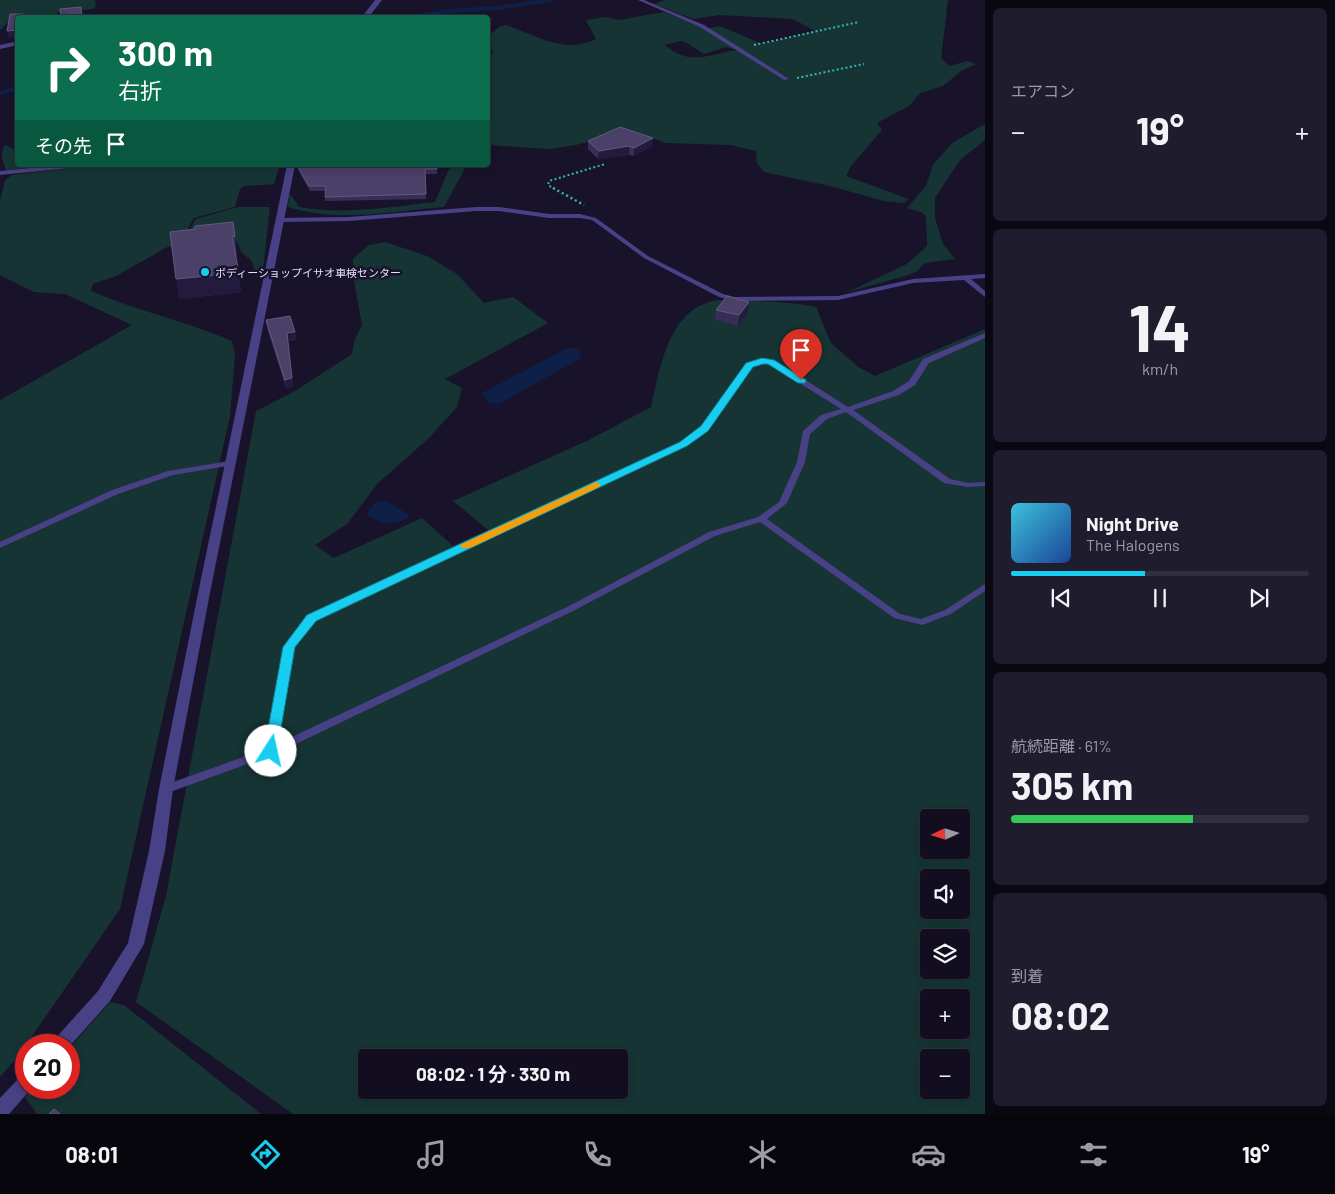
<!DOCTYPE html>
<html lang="ja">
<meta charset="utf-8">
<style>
body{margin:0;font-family:Barlow,"Noto Sans JP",sans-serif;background:#1f1c2d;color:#f1f3f6;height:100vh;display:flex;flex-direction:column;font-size:19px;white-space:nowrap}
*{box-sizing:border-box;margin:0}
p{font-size:16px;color:#9c9ca5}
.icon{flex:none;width:28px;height:28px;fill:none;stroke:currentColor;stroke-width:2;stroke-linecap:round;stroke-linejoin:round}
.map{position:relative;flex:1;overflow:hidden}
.drawer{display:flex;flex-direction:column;gap:8px;padding:8px;background:#0a0812;width:350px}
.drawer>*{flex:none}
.top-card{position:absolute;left:15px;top:15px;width:475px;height:152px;border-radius:5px;box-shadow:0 2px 8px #0003,0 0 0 1px #312e3e;background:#0b6e4f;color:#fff;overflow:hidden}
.needle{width:32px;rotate:266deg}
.fabs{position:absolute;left:920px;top:809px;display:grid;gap:10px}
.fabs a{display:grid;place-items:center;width:50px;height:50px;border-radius:5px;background:#120e20;box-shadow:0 2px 8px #0003,0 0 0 1px #312e3e;font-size:25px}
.speed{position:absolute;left:15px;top:1034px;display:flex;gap:10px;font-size:25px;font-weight:700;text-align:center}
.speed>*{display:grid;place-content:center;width:65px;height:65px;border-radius:50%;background:#120e20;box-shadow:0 2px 8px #0003,0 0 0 1px #312e3e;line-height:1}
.speed .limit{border:8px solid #d22;background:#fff;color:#111}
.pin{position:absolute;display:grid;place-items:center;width:42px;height:42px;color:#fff;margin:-51px -21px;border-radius:50% 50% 50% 0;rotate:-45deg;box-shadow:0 0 5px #0007}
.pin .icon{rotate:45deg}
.me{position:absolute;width:55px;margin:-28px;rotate:10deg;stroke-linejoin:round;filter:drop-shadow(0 0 4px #0008)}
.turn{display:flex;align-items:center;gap:18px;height:105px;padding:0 20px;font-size:22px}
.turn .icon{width:65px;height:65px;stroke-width:2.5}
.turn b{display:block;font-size:35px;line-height:42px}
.then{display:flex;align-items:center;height:48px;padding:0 20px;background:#0003;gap:10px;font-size:19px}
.big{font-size:38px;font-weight:700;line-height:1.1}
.drawer .card{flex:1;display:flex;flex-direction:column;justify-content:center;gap:8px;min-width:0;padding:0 18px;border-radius:8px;background:#1f1c2d}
.drawer .dial{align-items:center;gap:0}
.dial b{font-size:65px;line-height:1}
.song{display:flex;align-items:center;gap:15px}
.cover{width:60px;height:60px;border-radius:8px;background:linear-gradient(135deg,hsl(190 70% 55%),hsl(220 70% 35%))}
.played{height:5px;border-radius:2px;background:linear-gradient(90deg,#17cef0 45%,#312e3e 45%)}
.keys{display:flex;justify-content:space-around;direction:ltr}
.heat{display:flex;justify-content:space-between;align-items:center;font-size:28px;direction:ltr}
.charge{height:8px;border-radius:4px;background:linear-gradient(90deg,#34c759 61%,#312e3e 0)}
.trip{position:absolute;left:358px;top:1049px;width:270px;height:50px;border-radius:5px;background:#120e20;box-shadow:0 2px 8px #0003,0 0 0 1px #312e3e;font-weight:700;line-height:50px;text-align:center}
.tabs{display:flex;height:80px;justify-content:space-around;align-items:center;background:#07060d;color:#9c9ca5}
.tabs .icon{width:35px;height:35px}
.tabs .on{color:#17cef0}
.tabs b{font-size:22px;color:#f1f3f6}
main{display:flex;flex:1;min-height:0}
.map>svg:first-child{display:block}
.green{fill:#163434;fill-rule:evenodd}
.water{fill:#0f2048}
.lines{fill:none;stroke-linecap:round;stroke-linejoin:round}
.stream{stroke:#0f2048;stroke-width:4}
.path-far1{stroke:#39b6b6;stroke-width:2;stroke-dasharray:2 2.5;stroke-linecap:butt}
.path{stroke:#39b6b6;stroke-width:2.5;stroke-dasharray:2 3;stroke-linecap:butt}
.lane{fill:#484186;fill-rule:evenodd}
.street{fill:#484186;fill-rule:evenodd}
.wall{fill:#382d57}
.shaded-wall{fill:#231b3e}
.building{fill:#4a4068;stroke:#625980}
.route{fill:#17cef0;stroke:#0f869c}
.slow{fill:#f59e0b}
.poi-dot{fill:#17cef0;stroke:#18132b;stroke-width:2}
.labels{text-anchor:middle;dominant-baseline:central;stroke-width:5;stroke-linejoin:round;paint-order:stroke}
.far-poi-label{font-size:11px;fill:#e4dffd;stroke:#18132b;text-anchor:start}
</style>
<main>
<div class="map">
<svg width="985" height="1114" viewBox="0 0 985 1114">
<rect width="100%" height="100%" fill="#18132b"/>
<g class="green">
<polygon points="0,0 95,0 96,6 93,9 59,12 57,13 57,17 18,18 9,21 0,30"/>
<path d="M665,0H948L941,58L949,66L968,61L976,64L961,71L943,86L920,93L909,106L877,123L882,130L851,166L846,176L909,199L904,203L884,201L830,186L764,172L757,163L756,151L730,145L666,143L638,133L610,136L576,145L549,149L488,145V62L493,51L488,48V36L499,27L506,25C536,35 565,55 596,39L586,20L606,17L619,20L664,12L705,29L720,26L762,44L815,31L793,19L719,15L693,19L654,4ZM681,41L685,42L704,54L726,47L737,50C708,55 689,66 665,45Z"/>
<polygon points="985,124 985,140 960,160 935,198 935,218 943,244 955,259 925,263 916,272 905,276 848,292 907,264 927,246 926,216 921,212 907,208 926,186 933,165 952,143"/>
<polygon points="6,145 17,151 18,165 69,165 6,170 2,159 3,147"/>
<path d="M96,165H280L274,184L245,186L240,189L235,207L194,218L188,228L190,236H194L191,227L196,219L238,207H270L262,278H257L252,261L242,253L236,240L198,243L192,247L171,249L169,246L116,276L93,284L91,291C137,311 186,321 232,341L235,356L230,416L120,909L19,1055L0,1077V400L132,325L65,294L34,292L0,275V201L5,180L12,175Z"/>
<path d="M454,165H465L464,170L444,207C393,211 338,223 288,207L289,195H291L299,207C342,215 391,207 435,202L449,169Z"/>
<path d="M385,242L427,256L457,274L484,303L513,297L548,323L445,379L462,388L457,407L428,439L378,483L347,524L315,545L334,558L422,518L453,546L488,530L453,501L589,440L651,407C660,369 668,311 713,301C723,299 737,301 748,301C771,302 793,302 816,307L831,343L858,367L875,376L985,329V1114H293L136,1002L166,896L256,411L295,391L352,354L355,339L362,325L353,275V259L369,245ZM929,818H961V850H929ZM929,878H961V910H929ZM929,938H961V970H929ZM929,998H961V1030H929ZM366,1058H619V1090H366ZM929,1058H961V1090H929Z"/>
<polygon points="110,1002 124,1005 261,1114 37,1114 25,1097 34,1088 69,1088 69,1049"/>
</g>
<g class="water">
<polygon points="572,348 580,349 581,358 499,404 489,403 482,393 564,350"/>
<path d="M383,501L390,503L408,514V518C389,526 386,525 368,516V512L375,503Z"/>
</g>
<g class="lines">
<g class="stream">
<polyline points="323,18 419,16 449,11 498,8 551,0"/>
<polyline points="0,93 18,88"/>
</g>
<g class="path-far1">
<polyline points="754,45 859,22"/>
<polyline points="797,78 864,64"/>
<polyline points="555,189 548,185 549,181 605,164"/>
</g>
<polyline class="path" points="553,188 584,205"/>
<g class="lane">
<polygon points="638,0 644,0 704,25 789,79 784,80 700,27"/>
<polygon points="62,165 83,165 80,167 0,175 0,171"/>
<polygon points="476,207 499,207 549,214 580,214 596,218 648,256 723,294 734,297 838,296 913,279 985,274 985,278 971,279 985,291 985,297 964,280 913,283 838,300 734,301 719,297 644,258 592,220 580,218 549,218 499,211 476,211 349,221 279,222 276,220 279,218 349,217"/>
<path d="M985,333V338L929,363L915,385L899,395L853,410L950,479L968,483L985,482V486L968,487L944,483L846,412L827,419L810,434L805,462L787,503L767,519L900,614L921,619L945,610L985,584V591L951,614L925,624L922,625L894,618L760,522L715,536L575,610L275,754L170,792L166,793L162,792L161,789L162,786L266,749L284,647L308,616L681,442L701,426L746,363L762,359L774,360L848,407L893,391L909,381L923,359ZM762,363L769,364L841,409L821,415L803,431L797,462L779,502L758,517L709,532L569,606L277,744L294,647L314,620L687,446L707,430L752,367Z"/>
<polygon points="230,461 234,463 233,465 173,475 118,494 0,548 0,542 112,490 168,471"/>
</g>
<g class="street">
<polygon points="375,0 382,0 368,18 361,18"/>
<polygon points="18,41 18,45 0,49 0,45"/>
<polygon points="287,165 295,165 209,598 173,789 165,851 144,944 110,1001 69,1047 69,1045 51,1045 54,1040 98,991 128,943 149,851 159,789 197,598"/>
<polygon points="26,1074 26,1088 32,1088 9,1114 0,1114 0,1098 20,1077"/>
</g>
</g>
<g class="wall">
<polygon points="588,141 652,146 634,156 629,155 598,159 588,149"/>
<polygon points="297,165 437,165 437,174 425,174 426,199 325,201 325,191 310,191 298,170"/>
<polygon points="195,229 235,236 237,255 236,255 241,292 179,299"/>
<polygon points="749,302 748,312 738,326 715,320 716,310"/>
<polygon points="266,320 295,332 296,340 288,341 293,387 286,388 267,328"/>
</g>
<g class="shaded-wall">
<polygon points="18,30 18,37 8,38 7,31"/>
<polygon points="653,138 652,146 634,156 634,148"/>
<polygon points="629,146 629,155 598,159 599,151"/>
<polygon points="239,273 241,292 179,299 176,279"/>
<polygon points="749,302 748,312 738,326 739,315"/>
<polygon points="295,332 296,340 288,341 287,333"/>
<polygon points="292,378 293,387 286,388 285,380"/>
</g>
<g class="building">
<polygon points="81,7 82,18 61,18 60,9"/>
<polygon points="10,14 24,14 24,18 18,18 18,30 7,31"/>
<polygon points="323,15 343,16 343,18 299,18"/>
<polygon points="620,127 653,138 634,148 629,146 599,151 588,141"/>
<polygon points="297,165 437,165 437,169 425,169 426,194 325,197 326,186 309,186"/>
<polygon points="233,222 235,236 232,237 239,273 176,279 170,232 195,229 195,226"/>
<polygon points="727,296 749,302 739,315 716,310"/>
<polygon points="290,316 295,332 287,333 292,378 285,380 266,320"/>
<polygon points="54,1109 60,1114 49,1114"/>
</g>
<polygon class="route" points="762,358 774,360 806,380 805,383 798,383 768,364 763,364 753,367 708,431 687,446 316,621 295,647 277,751 275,754 266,754 264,751 283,647 307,615 680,442 701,426 746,363"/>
<polygon class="slow" points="596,482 601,485 599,487 470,548 462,548 460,545"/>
<circle class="poi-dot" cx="205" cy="272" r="5"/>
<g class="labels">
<g class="far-poi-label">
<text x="215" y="272">ボディーショップイサオ車検センター</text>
</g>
</g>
</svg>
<div class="fabs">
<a><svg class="needle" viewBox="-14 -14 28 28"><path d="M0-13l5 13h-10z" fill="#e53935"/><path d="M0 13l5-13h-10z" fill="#9c9ca5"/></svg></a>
<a><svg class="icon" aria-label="sound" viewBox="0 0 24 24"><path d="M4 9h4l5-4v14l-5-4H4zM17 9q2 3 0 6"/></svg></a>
<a><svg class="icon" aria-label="layers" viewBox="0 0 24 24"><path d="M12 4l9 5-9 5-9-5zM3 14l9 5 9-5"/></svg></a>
<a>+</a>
<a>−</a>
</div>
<div class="speed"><div class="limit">20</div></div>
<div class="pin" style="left:801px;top:380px;background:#d93025"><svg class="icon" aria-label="arrive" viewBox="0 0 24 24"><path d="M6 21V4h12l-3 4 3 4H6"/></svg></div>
<svg class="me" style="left:271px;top:751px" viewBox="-20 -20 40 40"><circle r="19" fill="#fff"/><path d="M0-13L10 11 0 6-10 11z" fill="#17cef0"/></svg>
<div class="trip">08:02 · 1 分 · 330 m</div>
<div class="top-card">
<div class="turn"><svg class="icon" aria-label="right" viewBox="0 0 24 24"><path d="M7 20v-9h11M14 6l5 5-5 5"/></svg><div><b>300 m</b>右折</div></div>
<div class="then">その先<svg class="icon" aria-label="arrive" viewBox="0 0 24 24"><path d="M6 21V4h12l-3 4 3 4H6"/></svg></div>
</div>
</div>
<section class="drawer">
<div class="card"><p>エアコン</p>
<div class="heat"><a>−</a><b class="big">19°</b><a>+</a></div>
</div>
<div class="card dial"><b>14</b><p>km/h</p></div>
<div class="card">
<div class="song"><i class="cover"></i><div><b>Night Drive</b><p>The Halogens</p></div></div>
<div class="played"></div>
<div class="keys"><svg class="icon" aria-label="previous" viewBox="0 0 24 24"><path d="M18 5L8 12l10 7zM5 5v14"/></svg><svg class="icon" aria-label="pause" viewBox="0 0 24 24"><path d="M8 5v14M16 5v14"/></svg><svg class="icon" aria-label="next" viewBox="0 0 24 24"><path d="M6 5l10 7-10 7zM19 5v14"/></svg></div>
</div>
<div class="card"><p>航続距離 · 61%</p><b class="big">305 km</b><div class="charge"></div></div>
<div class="card"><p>到着</p><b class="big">08:02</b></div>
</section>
</main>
<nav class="tabs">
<b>08:01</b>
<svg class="icon on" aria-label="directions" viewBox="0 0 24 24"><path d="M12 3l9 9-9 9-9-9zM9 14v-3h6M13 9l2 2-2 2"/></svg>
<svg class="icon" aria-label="music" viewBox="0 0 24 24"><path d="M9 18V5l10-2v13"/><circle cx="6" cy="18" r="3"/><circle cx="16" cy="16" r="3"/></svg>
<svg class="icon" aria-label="phone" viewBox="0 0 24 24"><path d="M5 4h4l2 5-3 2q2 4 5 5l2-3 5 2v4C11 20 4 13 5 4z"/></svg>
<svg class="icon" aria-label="climate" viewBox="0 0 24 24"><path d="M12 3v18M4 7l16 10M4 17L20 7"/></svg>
<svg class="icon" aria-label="car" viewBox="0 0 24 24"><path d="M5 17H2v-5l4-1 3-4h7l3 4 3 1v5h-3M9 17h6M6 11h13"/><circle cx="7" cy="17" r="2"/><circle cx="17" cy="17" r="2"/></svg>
<svg class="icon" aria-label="filters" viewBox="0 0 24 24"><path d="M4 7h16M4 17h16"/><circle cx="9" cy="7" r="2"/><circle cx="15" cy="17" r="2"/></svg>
<b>19°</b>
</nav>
